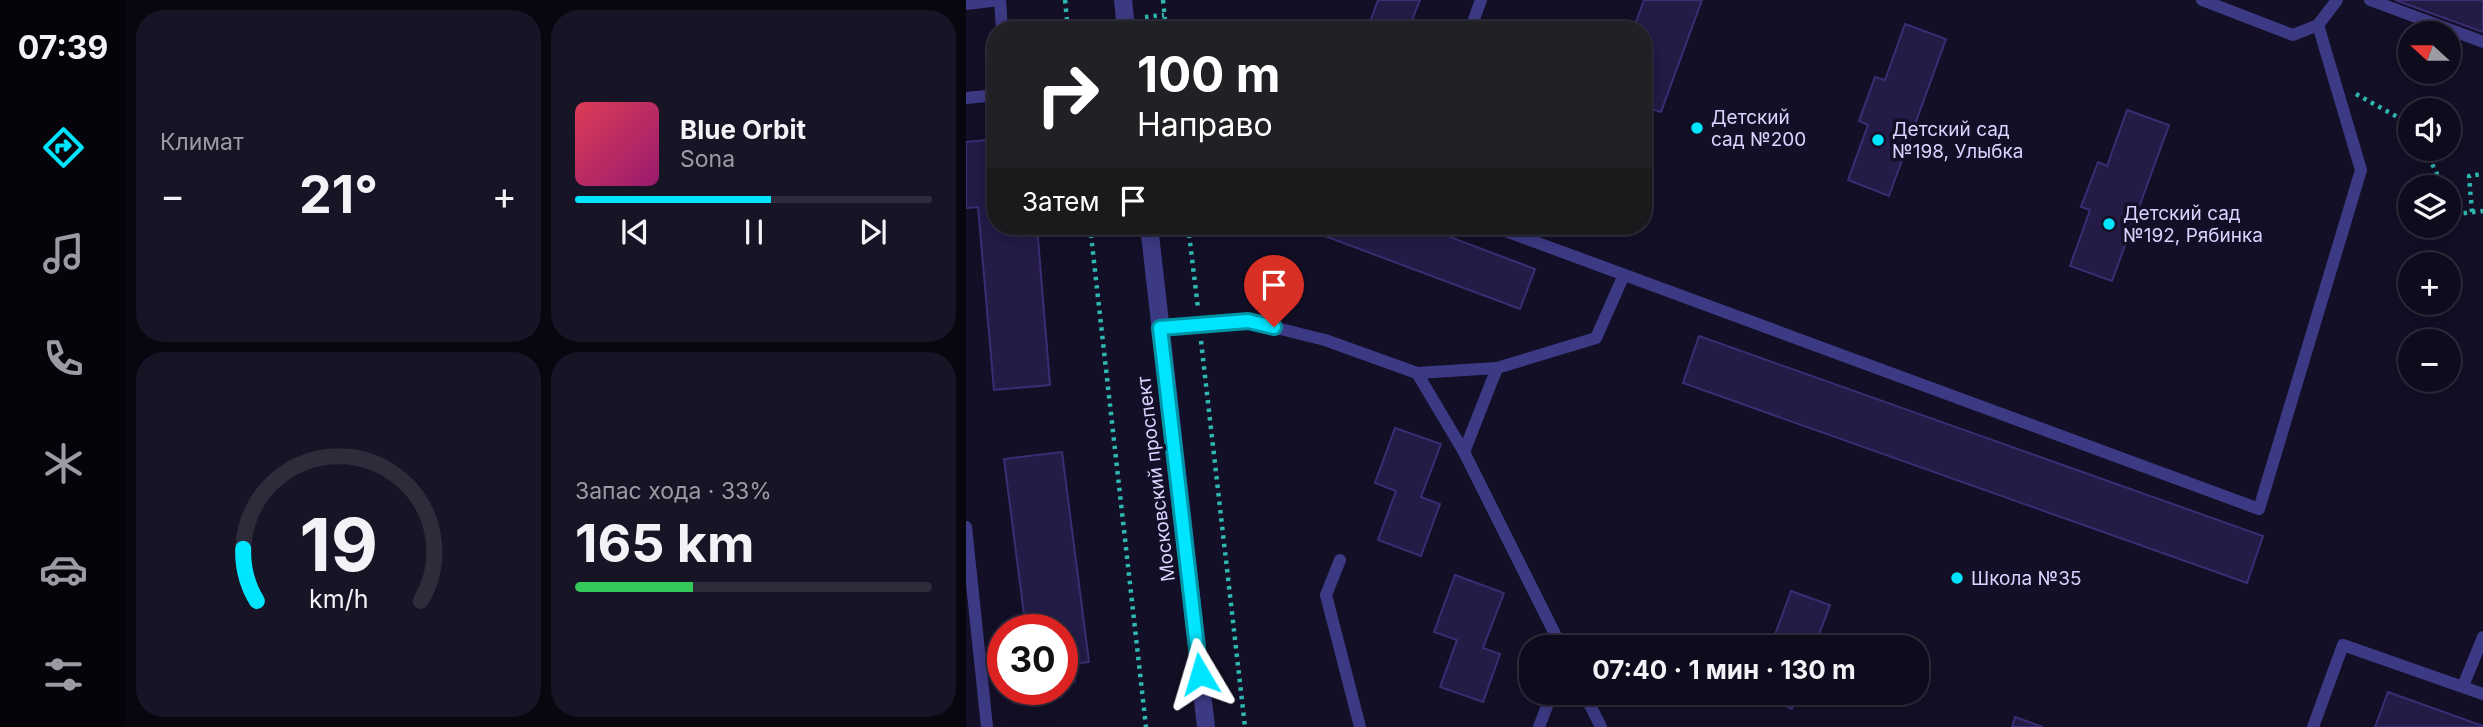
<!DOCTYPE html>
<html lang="ru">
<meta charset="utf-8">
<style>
body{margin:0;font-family:Inter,sans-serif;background:#171425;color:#f1f3f6;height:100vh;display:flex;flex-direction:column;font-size:26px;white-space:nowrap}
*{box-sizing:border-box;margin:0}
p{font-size:23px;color:#9b9ba3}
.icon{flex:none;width:38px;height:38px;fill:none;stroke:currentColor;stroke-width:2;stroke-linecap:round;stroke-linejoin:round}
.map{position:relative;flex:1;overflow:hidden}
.details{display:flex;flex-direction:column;gap:10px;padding:10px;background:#08060f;width:840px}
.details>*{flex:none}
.guide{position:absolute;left:21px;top:21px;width:665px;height:214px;border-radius:28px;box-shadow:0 4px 18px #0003,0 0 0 2px #2e2b3b;background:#202124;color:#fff;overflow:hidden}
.needle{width:46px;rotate:291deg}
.tools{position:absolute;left:1432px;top:21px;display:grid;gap:14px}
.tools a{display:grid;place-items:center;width:63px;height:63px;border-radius:50%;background:#0e0b1c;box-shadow:0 4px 18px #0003,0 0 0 2px #2e2b3b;font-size:35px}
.speed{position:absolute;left:21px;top:614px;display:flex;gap:14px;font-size:35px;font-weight:700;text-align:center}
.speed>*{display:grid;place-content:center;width:91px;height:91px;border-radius:50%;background:#0e0b1c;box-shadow:0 4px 18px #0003,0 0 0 2px #2e2b3b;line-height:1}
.speed .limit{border:10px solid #d22;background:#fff;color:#111}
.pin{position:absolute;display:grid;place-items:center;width:60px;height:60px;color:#fff;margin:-72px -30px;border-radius:50% 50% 50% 0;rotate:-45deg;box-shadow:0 0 7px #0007}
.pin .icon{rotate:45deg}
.me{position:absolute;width:77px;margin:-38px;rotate:353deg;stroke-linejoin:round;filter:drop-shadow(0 0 5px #0008)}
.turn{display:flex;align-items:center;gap:24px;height:147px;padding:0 35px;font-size:32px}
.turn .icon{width:91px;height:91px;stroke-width:2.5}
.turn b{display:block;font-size:49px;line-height:60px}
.then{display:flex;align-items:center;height:66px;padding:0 35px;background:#0003;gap:14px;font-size:26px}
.big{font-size:52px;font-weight:700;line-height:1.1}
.details .tile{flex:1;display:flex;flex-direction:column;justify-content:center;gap:10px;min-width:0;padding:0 24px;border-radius:28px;background:#171425}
.details .dial{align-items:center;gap:0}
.dial svg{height:182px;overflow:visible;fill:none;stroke:#2e2b3b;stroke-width:7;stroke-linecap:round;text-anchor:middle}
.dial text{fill:#f1f3f6;stroke:none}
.song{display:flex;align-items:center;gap:21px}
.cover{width:84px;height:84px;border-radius:10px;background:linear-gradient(135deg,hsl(350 70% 55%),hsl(320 70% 35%))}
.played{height:7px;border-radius:4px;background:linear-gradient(90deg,#00e5ff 55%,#2e2b3b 55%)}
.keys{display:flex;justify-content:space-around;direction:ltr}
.heat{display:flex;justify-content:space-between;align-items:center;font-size:38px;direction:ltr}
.charge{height:10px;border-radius:5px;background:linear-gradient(90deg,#34c759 33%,#2e2b3b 0)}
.details .tiles{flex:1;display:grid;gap:10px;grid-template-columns:repeat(2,1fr)}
.trip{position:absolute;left:553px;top:635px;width:410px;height:70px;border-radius:28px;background:#0e0b1c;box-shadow:0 4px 18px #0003,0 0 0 2px #2e2b3b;font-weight:700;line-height:70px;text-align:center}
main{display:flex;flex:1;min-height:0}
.dock{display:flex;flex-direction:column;width:126px;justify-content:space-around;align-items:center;background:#06040b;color:#9b9ba3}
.dock .icon{width:49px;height:49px}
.dock .selected{color:#00e5ff}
.dock b{font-size:32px;color:#f1f3f6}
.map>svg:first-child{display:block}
.building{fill:#241b47;stroke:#3b2d73;stroke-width:2}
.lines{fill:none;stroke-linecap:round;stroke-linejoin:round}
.path{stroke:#2fb8b0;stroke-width:4.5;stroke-dasharray:3.5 5;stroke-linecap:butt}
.service{stroke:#3d3a85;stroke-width:12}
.minor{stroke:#3d3a85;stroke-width:18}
.route-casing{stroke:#0095a6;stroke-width:18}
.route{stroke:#00e5ff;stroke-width:12}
.poi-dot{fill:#00e5ff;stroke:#130f26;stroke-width:2.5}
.labels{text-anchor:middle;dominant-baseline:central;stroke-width:7;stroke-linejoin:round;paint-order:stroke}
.poi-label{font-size:19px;fill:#d9d4ff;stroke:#130f26;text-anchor:start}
.street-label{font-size:19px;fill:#d9d4ff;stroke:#130f26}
</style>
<main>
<nav class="dock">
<b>07:39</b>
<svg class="icon selected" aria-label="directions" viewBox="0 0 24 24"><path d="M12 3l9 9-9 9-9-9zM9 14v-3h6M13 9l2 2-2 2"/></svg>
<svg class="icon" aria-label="music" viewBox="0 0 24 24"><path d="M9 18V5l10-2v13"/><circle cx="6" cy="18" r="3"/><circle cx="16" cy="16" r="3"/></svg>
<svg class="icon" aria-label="phone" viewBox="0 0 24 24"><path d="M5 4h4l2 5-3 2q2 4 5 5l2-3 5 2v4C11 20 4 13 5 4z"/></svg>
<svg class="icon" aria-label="climate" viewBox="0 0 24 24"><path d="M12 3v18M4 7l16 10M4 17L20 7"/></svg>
<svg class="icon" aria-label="car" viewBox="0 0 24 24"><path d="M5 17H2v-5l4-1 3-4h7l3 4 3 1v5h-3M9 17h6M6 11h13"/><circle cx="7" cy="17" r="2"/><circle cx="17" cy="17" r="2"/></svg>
<svg class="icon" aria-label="filters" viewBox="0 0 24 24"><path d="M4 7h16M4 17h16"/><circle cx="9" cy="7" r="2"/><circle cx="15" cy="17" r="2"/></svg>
</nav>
<section class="details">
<div class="tiles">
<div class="tile"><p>Климат</p>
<div class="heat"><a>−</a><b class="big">21°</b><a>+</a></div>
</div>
<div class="tile">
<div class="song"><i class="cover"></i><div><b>Blue Orbit</b><p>Sona</p></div></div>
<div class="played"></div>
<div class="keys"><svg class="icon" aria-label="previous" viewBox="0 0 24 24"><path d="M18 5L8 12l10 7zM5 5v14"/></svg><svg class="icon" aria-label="pause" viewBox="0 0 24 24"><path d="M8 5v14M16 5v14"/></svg><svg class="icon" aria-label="next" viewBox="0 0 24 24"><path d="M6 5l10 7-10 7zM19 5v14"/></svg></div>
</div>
<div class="tile dial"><svg viewBox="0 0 100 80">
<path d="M14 69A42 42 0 1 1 86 69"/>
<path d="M14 69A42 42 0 0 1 8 46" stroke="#00e5ff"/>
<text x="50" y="56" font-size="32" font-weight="700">19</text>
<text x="50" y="72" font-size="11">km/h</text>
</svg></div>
<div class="tile"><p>Запас хода · 33%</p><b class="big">165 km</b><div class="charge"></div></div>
</div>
</section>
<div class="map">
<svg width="1517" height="727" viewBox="0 0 1517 727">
<rect width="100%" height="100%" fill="#130f26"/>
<g class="building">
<polygon points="412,0 454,0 442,30 401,30"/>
<polygon points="678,0 736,0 695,112 677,106 677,30 667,30"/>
<polygon points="1429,0 1517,0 1517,32"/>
<polygon points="939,24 980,39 923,196 882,180 902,125 893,121 909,77 919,80"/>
<polygon points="1161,110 1203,125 1146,281 1104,266 1124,210 1115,207 1132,162 1141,166"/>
<polygon points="30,139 30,226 71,226 84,385 28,390 12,207 0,208 0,142"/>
<polygon points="332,226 455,226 569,269 554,309"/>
<polygon points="733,336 1297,536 1281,583 717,383"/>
<polygon points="429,428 475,444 455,497 474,504 455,556 412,540 430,491 409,483"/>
<polygon points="96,452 123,662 107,664 109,682 96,684 96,630 60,630 38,459"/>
<polygon points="489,575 538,593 517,648 534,654 517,702 474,687 491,640 468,632"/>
<polygon points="825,591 864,605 848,648 804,648"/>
<polygon points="46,690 94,690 95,697 48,703"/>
<polygon points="1422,692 1517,726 1517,727 1409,727"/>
<polygon points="788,693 832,693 826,709"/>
<polygon points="1049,717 1077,727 1046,727"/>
</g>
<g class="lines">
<g class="path">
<polyline points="99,0 102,30"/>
<polyline points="197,0 200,30"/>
<polyline points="179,17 198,15"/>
<polyline points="102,26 139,22"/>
<polyline points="1390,94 1444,124"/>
<polyline points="1459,149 1477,187"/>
<polyline points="1482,198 1490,214 1517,211"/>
<polyline points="1506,212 1503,176 1517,174"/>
<polyline points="124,226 180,727"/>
<polyline points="222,226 232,308"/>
<polyline points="235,341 279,727"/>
</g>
<g class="service">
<polyline points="34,0 36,30"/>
<polyline points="1404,0 1517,42"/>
<polyline points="0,4 33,0"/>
<polyline points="1352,25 1371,0"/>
<polyline points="504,30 515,0"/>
<polyline points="0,98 30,95"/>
<polyline points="526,226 1293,509 1395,170 1352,25 1327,35 1236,0"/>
<polyline points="194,329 282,321 359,340 451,373 498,452"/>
<polyline points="451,373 531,368"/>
<polyline points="0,527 21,727"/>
<polyline points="374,560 360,595 394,727"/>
<polyline points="596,648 498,452 531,368 630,338 657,277"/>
<polyline points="1497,686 1517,637"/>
<polyline points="618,693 635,727"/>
<polyline points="573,727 586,693"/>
<polyline points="1347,727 1377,645 1517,694"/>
</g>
<g class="minor">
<polyline points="157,0 160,30"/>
<polyline points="183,226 240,727"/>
</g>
</g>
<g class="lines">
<g class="route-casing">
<polyline id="route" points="234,674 194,328 282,321 308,327"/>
</g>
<use href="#route" class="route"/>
</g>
<g class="poi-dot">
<circle cx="731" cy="128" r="7"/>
<circle cx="912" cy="140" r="7"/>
<circle cx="1143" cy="224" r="7"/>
<circle cx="991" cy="578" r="7"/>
</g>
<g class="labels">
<g class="poi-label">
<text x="745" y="117">Детский<tspan x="745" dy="22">сад №200</tspan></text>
<text x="926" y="129">Детский сад<tspan x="926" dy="22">№198, Улыбка</tspan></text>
<text x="1157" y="213">Детский сад<tspan x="1157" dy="22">№192, Рябинка</tspan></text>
<text x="1005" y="578">Школа №35</text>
</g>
<g class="street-label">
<text transform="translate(190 479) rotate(-97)">Московский проспект</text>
</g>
</g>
</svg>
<div class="tools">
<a><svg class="needle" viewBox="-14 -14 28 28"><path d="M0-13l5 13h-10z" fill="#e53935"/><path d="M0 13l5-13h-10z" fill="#9b9ba3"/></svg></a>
<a><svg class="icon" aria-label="sound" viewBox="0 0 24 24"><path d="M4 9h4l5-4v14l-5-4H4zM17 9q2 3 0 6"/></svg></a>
<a><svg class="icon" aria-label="layers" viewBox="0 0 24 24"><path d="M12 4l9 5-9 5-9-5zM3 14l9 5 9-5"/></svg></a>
<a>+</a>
<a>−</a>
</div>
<div class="speed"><div class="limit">30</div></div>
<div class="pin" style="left:308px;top:327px;background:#d93025"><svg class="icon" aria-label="arrive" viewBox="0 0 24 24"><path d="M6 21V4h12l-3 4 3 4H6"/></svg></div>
<svg class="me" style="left:234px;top:674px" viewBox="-20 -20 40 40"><path d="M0-17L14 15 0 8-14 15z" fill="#00e5ff" stroke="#fff" stroke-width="4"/></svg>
<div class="trip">07:40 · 1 мин · 130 m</div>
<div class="guide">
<div class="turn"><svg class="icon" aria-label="right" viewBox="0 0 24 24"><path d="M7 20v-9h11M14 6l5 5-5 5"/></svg><div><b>100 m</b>Направо</div></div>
<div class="then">Затем<svg class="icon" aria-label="arrive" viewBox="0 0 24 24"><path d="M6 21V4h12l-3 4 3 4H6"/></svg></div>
</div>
</div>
</main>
